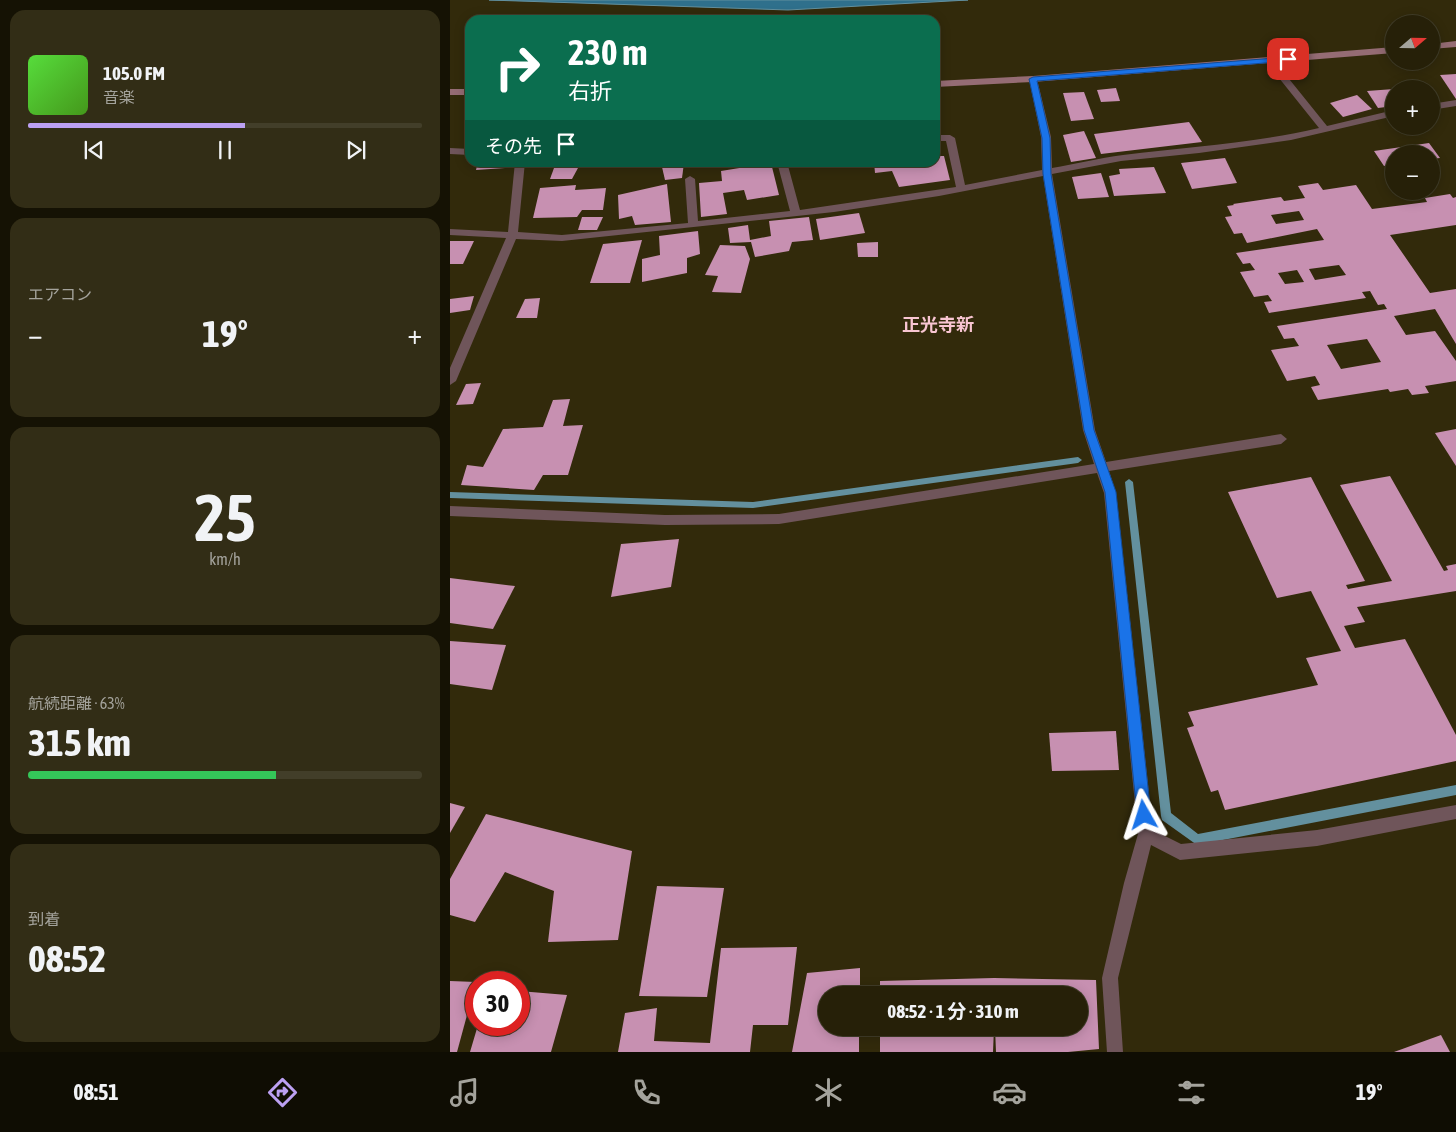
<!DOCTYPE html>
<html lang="ja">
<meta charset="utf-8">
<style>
body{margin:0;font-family:"Asap Condensed","Noto Sans JP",sans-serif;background:#322d16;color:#f1f3f6;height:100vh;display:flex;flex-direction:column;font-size:19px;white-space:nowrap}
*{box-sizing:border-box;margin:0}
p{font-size:16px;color:#a4a39c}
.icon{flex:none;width:28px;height:28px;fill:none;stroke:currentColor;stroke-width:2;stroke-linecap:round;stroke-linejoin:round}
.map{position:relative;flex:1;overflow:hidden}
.drawer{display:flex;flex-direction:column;gap:10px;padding:10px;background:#151204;width:450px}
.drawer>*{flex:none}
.top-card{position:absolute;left:15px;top:15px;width:475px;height:152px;border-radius:15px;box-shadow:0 2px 12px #0003,0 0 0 1px #423e29;background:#0b6e4f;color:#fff;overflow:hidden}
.needle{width:32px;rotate:70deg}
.controls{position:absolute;left:935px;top:15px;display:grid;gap:10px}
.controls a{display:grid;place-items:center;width:55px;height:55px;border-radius:50%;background:#262008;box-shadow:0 2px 12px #0003,0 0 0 1px #423e29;font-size:25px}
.speed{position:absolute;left:15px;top:971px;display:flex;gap:10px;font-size:25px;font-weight:700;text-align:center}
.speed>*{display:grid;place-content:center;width:65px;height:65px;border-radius:50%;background:#262008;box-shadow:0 2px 12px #0003,0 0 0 1px #423e29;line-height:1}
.speed .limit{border:8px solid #d22;background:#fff;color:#111}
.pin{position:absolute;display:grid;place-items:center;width:42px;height:42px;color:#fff;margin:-21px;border-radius:10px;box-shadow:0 2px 8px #0006}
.me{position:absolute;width:55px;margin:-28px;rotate:354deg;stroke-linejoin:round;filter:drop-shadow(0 0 4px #0008)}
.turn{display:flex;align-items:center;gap:18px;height:105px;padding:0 20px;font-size:22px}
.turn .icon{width:65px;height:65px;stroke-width:2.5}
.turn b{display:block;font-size:35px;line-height:42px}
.then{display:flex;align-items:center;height:48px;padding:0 20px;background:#0003;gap:10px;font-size:19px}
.big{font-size:38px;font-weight:700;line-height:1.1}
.drawer .card{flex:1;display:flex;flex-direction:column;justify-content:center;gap:8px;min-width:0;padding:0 18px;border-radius:15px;background:#322d16}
.drawer .dial{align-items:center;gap:0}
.dial b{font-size:65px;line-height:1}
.song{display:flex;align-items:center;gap:15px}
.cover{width:60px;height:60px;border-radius:8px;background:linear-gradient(135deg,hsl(110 70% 55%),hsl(100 70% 35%))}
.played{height:5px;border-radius:2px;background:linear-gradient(90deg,#bca0f2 55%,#423e29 55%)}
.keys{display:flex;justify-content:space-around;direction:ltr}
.heat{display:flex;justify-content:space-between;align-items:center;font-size:28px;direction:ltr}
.charge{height:8px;border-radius:4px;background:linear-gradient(90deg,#34c759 63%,#423e29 0)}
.trip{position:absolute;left:368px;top:986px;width:270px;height:50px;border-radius:25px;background:#262008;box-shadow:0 2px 12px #0003,0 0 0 1px #423e29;font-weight:700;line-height:50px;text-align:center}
.menu{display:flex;height:80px;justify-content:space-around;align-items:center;background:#0f0d03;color:#a4a39c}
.menu .icon{width:35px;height:35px}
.menu .active{color:#bca0f2}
.menu b{font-size:22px;color:#f1f3f6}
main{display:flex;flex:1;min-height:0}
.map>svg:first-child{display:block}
.water{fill:#2f708c;stroke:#63909e}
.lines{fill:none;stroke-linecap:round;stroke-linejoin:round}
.stream{fill:#63909e;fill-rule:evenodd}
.building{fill:#c790b1;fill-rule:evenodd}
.street{fill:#6f555a;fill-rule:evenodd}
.secondary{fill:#956c74;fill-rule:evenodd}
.route{fill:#1a73e8;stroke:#114b97}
.labels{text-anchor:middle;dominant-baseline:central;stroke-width:5;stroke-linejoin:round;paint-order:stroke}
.quarter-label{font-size:18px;font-weight:bold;fill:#f8c5d2;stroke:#322a0b}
</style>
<main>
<section class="drawer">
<div class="card">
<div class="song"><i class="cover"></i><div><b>105.0 FM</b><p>音楽</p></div></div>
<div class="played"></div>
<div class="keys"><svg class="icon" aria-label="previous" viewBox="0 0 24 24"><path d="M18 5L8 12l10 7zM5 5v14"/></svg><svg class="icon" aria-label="pause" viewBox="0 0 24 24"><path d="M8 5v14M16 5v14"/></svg><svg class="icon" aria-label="next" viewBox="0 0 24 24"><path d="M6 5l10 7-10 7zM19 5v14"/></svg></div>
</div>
<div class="card"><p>エアコン</p>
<div class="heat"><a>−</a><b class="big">19°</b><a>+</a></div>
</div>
<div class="card dial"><b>25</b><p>km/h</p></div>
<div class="card"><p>航続距離 · 63%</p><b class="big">315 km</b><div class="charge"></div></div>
<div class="card"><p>到着</p><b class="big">08:52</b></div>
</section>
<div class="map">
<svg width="1006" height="1052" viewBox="0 0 1006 1052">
<rect width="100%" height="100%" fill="#322a0b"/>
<polygon class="water" points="39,0 518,0 338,10"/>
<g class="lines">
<g class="stream">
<polygon points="628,457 632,460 628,463 303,508 0,498 0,492 303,502"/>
<polygon points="679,479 683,482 721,813 748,834 1006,785 1006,795 747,845 712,820 711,816 675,482"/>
</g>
</g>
<g class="building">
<polygon points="1006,74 1006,99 990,75"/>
<polygon points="666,88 670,101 651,102 647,90"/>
<polygon points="944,89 944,106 928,108 917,91"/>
<polygon points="634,92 644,119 621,121 613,93"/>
<polygon points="907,95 922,109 893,117 880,103"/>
<polygon points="739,122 752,142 651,154 644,134"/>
<polygon points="634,131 646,158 621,162 613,135"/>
<polygon points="979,143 990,158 981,159 981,154 944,154 944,164 934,166 924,151"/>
<polygon points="485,156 494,156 500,180 449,187 442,171 425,173 424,162 485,162"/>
<polygon points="775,158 787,183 742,189 731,163"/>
<polygon points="28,162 55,162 55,168 26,170"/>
<polygon points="79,162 104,162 104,163 79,168"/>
<polygon points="259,162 292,162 292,164 260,168"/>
<polygon points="234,163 232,178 215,180 212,167"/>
<polygon points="321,163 329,195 297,200 294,190 273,193 277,214 251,217 249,183 272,181 271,171"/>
<polygon points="704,167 716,193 664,196 659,176 670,174 669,169"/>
<polygon points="104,168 128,168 122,179 100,179"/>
<polygon points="651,173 659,197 628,199 622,177"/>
<path d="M868,183L873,190L906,185L922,209L977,202L975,198L1000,194L1003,198L1006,197V225L940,235L980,293L1006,289V344L985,309L944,316L956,335L985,331L1006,361V381L975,386L979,393L962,395L958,389L940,392L938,389L868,400L861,387L870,385L865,376L837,381L821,350L849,346L844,338L834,339L827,326L937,309L934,304L928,305L920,291L912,292L916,298L819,313L814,302L822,301L818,295L804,297L790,272L805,270L800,263L793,264L786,253L874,240L867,229L797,243L792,233L784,234L775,217L782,216L777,206L784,205L783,204L831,197L834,201L855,198L848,186ZM849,211L854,220L826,224L821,215ZM889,265L896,275L865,280L859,269ZM847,270L854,282L835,284L828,273ZM917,339L931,362L891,369L877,345Z"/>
<polygon points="217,184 221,222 185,225 182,216 169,219 168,195"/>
<polygon points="126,185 125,190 156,188 153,210 132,210 127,217 83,218 90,188"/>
<polygon points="409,213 415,233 370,240 366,219"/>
<polygon points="132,217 153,217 147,230 128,230"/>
<polygon points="359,217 363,240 342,242 339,251 305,257 301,242 280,243 278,228 298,225 300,240 321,236 319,221"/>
<polygon points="248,231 250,254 237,258 237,273 192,282 192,259 210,255 209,236"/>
<polygon points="192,240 180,283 140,283 153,244"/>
<polygon points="0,241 24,241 13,264 0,264"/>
<polygon points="428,242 428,257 408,257 407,243"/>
<polygon points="270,245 295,246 300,259 291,293 262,292 268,276 255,275"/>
<polygon points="24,296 20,310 0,313 0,299"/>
<polygon points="90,298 87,318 66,318 75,299"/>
<polygon points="31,383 23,404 6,405 16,384"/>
<polygon points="120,399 113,426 133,425 118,475 93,475 84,490 11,485 17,465 33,467 53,429 93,427 103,400"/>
<polygon points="1006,429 1006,466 985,433"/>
<polygon points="940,476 994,571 998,570 996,566 1006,564 1006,591 907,607 915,622 894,626 905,648 955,639 1006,735 1006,761 775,810 768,790 761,792 737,728 744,726 738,712 868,685 856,658 891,651 861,591 827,598 778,492 861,477 915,581 896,585 898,589 942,581 890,485"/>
<polygon points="229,539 221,587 161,597 171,544"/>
<polygon points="0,578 65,586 43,629 0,623"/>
<polygon points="0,641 56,645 42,690 0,684"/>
<polygon points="666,731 669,770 602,771 599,733"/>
<polygon points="0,803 15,807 0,833"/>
<polygon points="36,814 182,851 168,940 98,942 104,891 55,872 25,922 0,915 0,879"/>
<polygon points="207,886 274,888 257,997 189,996"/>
<polygon points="347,947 338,1025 303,1025 300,1052 168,1052 175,1013 207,1008 204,1041 260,1043 271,948"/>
<polygon points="410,968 410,995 376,995 376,1028 409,1028 409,1052 342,1052 357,973"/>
<polygon points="544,978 646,980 649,1049 618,1052 546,1052 545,1028 629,1028 629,995 430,995 430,981"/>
<polygon points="0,981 26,982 7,1052 0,1052"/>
<polygon points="69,991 117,995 101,1052 20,1052 28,1025 69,1025"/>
<polygon points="430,1028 544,1028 543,1052 430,1052"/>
<polygon points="991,1035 1000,1052 944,1052"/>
</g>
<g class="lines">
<g class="street">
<path d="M820,58L823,59L877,126L944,110V116L841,140L749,153L671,161L602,174L645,430L656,462L831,434L837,439L831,444L659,471L666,493L703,830L731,844L867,830L1006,805V819L867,846L730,860L701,845L668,978L673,1052H657L652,978L674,883L688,834L654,493L647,473L329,524L215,525L0,516V506L215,515L329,514L644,464L633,430L593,176L489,196L384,212L112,241L66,239L6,381L0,385V368L56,238L0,235V229L58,232L65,162H75L68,232L112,235L238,223L235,179L240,176L245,179L248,221L340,211L327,162H337L350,210L506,187L496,141H485V135H500L505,138L515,185L592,170L591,137L579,79L583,76L587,79L601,137L602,168C625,164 649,158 673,155C739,147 805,143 869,128L817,63V59Z"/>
<polygon points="1006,100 1006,106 981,110 981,104"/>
<polygon points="0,148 20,149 20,155 0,154"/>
</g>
<g class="secondary">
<polygon points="1006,41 1006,47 981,49 981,44"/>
<polygon points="944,47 944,53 583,82 485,87 485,81 583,76"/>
<rect x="0" y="89" width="20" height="6"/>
</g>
</g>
<polygon class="route" points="838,57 840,58 840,61 587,81 600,138 601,174 644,430 666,492 701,815 699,819 694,821 689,819 687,815 655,492 634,430 593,174 592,138 579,79 583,77"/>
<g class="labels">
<g class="quarter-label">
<text x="488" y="324">正光寺新</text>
</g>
</g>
</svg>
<div class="controls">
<a><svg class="needle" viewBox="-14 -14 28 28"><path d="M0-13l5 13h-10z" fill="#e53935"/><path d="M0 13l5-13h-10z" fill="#a4a39c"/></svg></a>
<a>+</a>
<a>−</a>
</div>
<div class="speed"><div class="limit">30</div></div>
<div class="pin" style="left:838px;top:59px;background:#d93025"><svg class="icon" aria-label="arrive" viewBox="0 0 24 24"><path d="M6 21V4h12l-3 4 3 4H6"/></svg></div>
<svg class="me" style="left:694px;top:815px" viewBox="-20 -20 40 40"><path d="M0-17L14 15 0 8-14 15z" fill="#1a73e8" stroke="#fff" stroke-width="4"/></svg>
<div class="trip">08:52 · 1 分 · 310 m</div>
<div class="top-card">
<div class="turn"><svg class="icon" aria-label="right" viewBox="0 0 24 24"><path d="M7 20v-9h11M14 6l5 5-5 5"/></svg><div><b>230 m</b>右折</div></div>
<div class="then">その先<svg class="icon" aria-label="arrive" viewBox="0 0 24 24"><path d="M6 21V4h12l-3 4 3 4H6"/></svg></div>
</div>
</div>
</main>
<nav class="menu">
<b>08:51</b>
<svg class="icon active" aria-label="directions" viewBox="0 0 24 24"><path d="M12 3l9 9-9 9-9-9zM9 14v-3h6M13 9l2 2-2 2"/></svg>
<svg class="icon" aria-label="music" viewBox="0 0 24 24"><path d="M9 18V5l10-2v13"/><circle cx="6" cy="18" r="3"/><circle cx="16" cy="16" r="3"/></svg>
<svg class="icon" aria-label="phone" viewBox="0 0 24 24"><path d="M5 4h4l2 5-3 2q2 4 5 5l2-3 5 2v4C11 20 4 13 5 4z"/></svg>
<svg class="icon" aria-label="climate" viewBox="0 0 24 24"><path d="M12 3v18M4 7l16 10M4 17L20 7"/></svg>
<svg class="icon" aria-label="car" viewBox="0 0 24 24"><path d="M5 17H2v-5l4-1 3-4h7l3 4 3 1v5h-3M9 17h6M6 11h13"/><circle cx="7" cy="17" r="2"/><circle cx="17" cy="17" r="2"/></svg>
<svg class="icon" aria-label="filters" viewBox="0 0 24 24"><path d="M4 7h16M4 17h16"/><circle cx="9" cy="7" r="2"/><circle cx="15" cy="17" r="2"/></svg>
<b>19°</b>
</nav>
